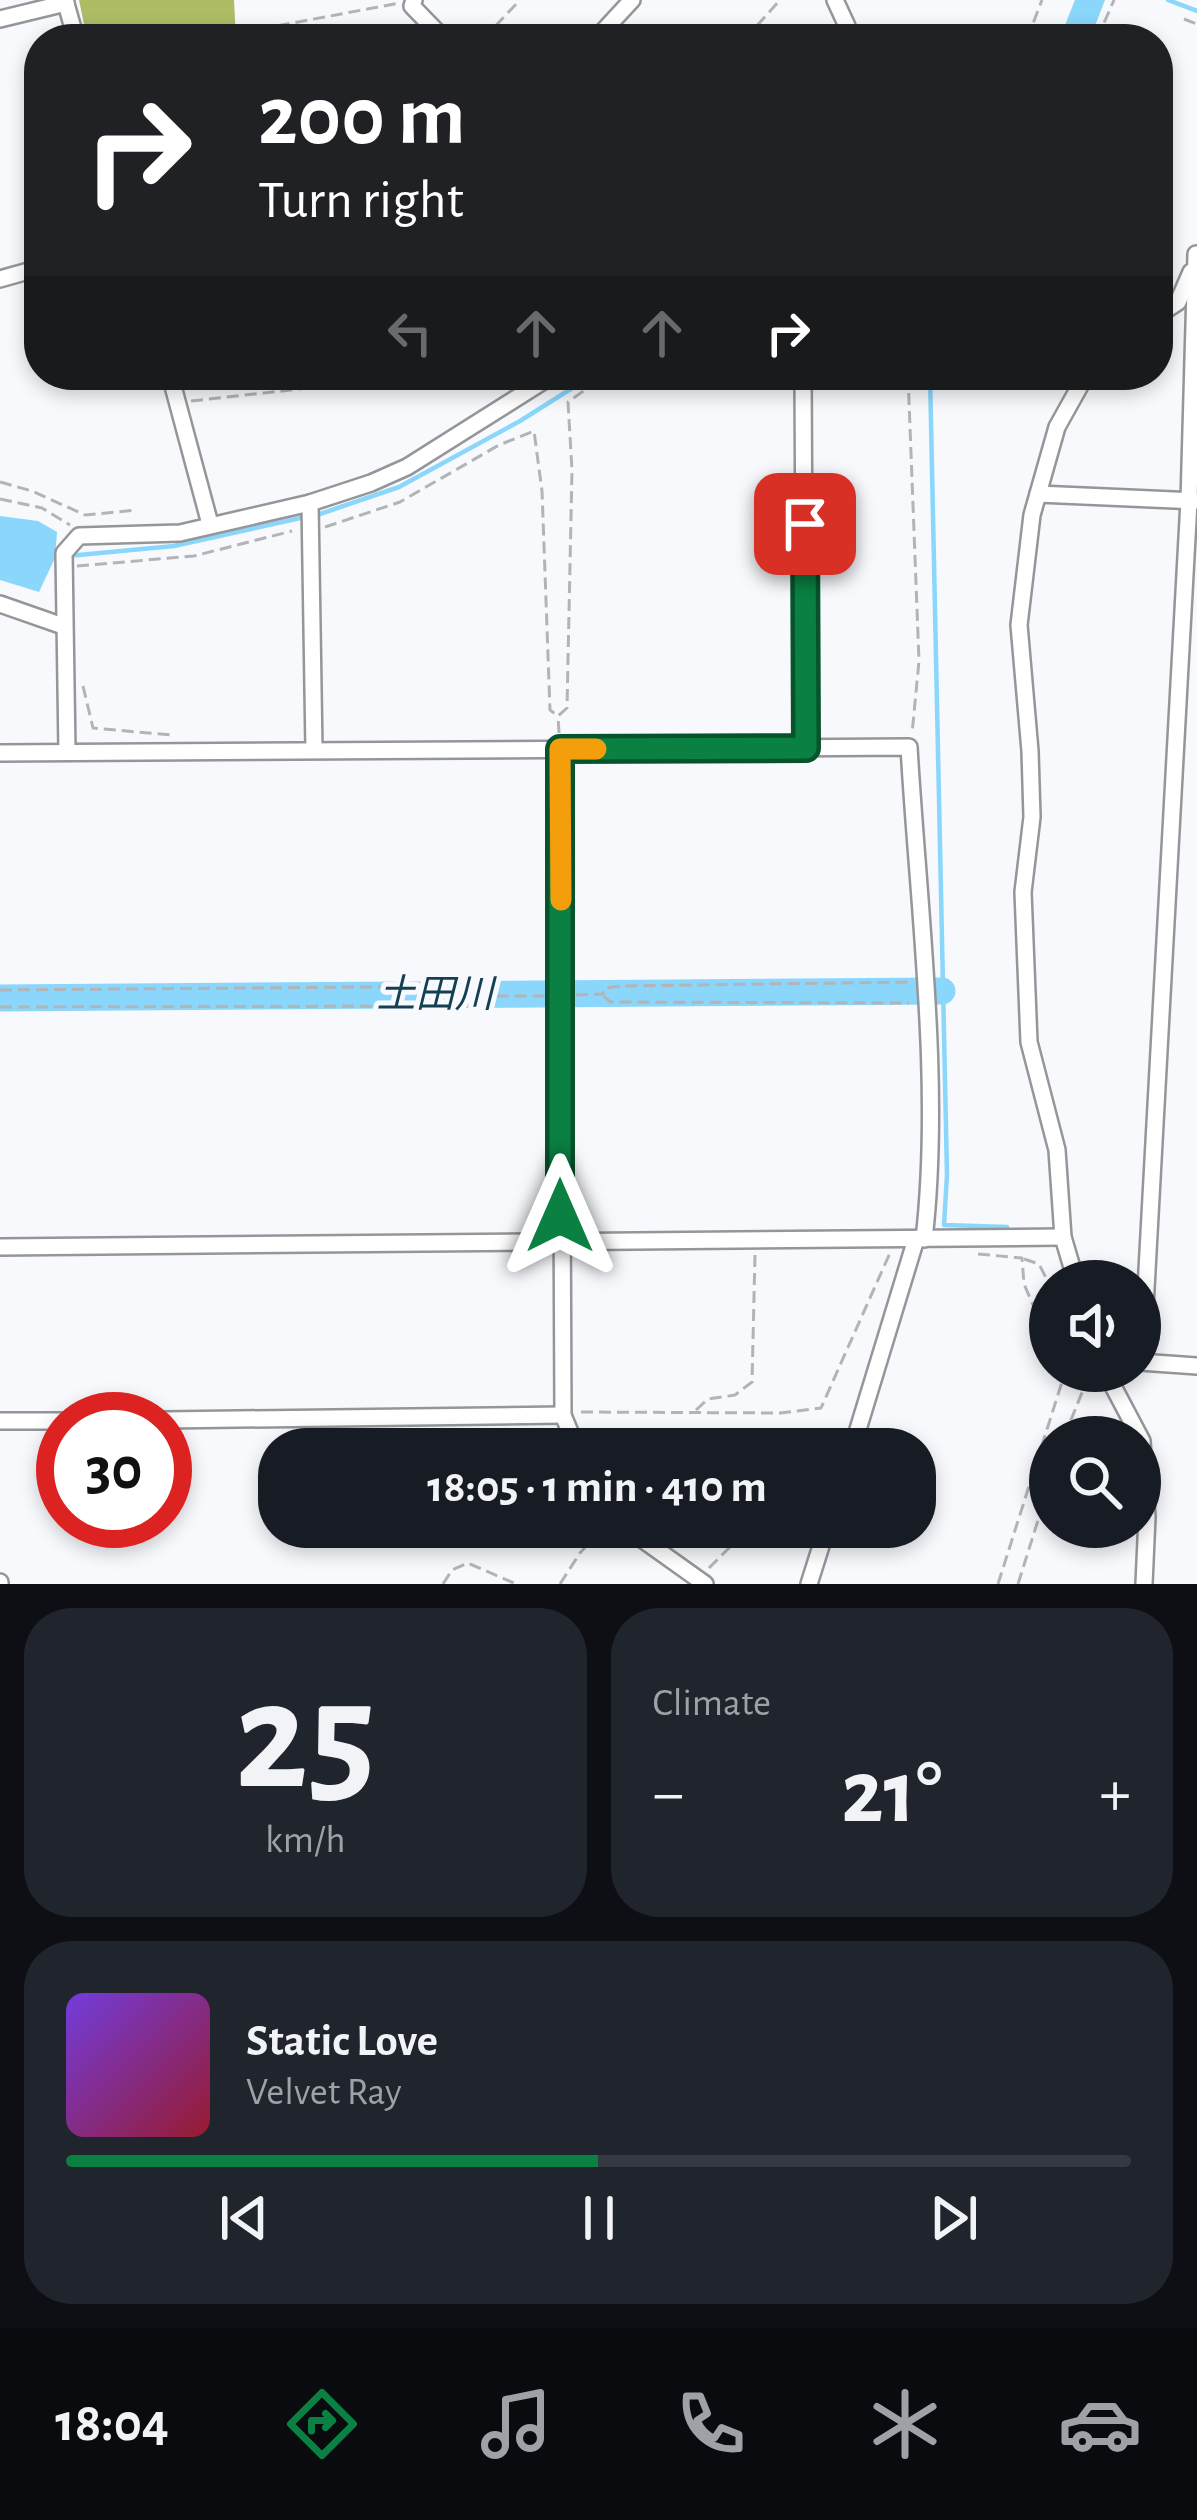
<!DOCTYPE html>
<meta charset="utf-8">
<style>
body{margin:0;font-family:"Alegreya Sans","Noto Sans JP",sans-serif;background:#20242c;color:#f1f3f6;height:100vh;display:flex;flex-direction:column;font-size:45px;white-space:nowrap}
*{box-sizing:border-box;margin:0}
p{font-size:39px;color:#9ea1a6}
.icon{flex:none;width:66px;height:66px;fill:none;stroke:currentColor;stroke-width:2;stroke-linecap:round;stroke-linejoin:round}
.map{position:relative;height:1584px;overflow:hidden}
.drawer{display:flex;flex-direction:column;gap:24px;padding:24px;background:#0d0f14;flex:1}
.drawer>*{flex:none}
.banner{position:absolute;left:24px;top:24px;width:1149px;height:366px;border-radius:48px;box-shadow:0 6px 18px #0003;background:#202124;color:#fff;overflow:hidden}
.fabs{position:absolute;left:1029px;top:1260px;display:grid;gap:24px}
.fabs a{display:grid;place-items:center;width:132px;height:132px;border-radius:50%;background:#171b24;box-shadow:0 6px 18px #0003;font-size:60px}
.speed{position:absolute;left:36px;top:1392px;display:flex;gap:24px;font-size:60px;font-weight:700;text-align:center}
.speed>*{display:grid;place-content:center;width:156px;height:156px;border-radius:50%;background:#171b24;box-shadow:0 6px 18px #0003;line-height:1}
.speed .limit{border:18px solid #d22;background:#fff;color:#111}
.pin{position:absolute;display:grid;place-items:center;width:102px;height:102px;color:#fff;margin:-51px;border-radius:24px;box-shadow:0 6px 18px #0006}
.me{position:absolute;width:132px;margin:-66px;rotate:0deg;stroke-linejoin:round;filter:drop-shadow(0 0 9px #0008)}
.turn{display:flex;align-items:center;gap:42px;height:252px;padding:0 36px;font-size:54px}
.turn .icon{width:156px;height:156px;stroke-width:2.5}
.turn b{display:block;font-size:84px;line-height:102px}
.lanes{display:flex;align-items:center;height:114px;padding:0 36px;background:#0003;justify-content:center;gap:60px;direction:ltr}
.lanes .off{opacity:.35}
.big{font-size:90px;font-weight:600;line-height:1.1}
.drawer .tile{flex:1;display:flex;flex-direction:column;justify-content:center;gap:18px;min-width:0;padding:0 42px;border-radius:48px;background:#20242c}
.drawer .dial{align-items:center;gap:0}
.dial b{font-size:156px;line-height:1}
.song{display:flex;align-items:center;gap:36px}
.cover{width:144px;height:144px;border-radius:18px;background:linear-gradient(135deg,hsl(260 70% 55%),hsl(350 70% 35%))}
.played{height:12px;border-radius:6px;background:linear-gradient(90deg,#0b8043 50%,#363941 50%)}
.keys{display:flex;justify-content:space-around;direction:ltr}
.heat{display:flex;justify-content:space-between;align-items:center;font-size:66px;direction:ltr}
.drawer .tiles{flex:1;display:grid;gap:24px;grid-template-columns:1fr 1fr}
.tile:last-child{grid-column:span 2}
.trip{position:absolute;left:258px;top:1428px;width:678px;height:120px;border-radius:48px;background:#171b24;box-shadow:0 6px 18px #0003;font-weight:600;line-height:120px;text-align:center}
.tabs{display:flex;height:192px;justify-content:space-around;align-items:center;background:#090b0e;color:#9ea1a6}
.tabs .icon{width:84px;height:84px}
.tabs .active{color:#0b8043}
.tabs b{font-size:54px;color:#f1f3f6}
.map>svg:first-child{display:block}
.forest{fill:#adbc65}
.water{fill:#8bd6fb}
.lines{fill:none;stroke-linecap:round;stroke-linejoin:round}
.stream{stroke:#8bd6fb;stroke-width:4.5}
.river{stroke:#8bd6fb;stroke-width:27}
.minor-casing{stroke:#949699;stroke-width:20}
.path{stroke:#b3b4b7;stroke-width:3;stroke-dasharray:12 6;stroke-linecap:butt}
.minor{stroke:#fff;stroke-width:15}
.route-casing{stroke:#07532c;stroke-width:30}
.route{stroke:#0b8043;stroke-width:21}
.slow{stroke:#f59e0b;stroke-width:21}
.labels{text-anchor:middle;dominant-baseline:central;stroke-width:10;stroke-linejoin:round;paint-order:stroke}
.water-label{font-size:39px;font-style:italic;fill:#154053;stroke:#f7f9fd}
</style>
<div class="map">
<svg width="1197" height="1584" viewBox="0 0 1197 1584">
<rect width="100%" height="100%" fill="#f7f9fd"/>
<polygon class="forest" points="79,0 234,0 236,39 87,39"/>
<g class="water">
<polygon points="1075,0 1105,0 1090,39 1061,35"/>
<polygon points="0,516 38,521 57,532 55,558 39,592 0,580"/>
</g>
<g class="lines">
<g class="stream">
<polyline points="1168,0 1197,11"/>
<polyline points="930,375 947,1175 944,1225 1007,1227"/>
<polyline points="317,515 399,487 520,421 593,375"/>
<polyline points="68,556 174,546 305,517"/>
</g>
<polyline class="river" points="0,998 942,991"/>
<g class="minor-casing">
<g id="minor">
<polyline points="65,0 76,39"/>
<polyline points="414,0 412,6 444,39"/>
<polyline points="835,0 847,26 847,39"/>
<polyline points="0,19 66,3"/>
<polyline points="596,39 632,0"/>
<polyline points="0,279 39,268"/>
<polyline points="1158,315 1178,302 1191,272"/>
<polyline points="170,375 210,524"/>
<polyline points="803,375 805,748"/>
<polyline points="1038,494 1197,501"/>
<polyline points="310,503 314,750"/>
<polyline points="0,604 63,626"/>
<polyline points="560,749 563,1415 577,1449"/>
<polyline points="67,752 64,553 79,536 180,533 310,503 371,483 407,467 553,375"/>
<path d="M0,753L909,747C918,904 942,1084 924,1239"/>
<polyline points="0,1247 1063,1237"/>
<polyline points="1076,1281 1063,1237 1057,1150 1029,1042 1023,892 1032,817 1030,751 1019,625 1032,515 1057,427 1086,375"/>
<polyline points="1140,1362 1197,1366"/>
<polyline points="1142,1362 1189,501 1196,254"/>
<polyline points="1105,1371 1142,1441 1147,1517 1144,1584"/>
<polyline points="165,1420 563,1415"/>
<polyline points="0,1421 63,1421"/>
<polyline points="852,1449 916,1239"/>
<polyline points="625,1527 705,1584"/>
<polyline points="0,1582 0,1584"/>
<polyline points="809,1584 827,1527"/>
</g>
</g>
<g class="path">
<polyline points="1184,19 1197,24"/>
<polyline points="861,27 893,39"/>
<polyline points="260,29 400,3"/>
<polyline points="483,39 520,0"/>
<polyline points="745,39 780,0"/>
<polyline points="1027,39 1042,0"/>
<polyline points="1097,39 1114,0"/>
<polyline points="908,375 919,661 912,734"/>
<polyline points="191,401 300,389 323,375"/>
<polyline points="0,482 32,491 85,515 137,510"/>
<polyline points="0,499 42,508 70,525"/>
<polyline points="325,527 400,502 499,445 534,431 542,491 550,710 558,716"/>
<polyline points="77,566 194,556 292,531"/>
<polyline points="83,686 93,728 171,735"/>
<polyline points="559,733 558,716 567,708 572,470 568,402 606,375"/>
<polyline points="0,990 492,986 495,996 549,996"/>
<polyline points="576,995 603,994 605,988 622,986 909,982"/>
<polyline points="604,996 610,1002 909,1003"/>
<polyline points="0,1007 492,1006 494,996"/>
<polyline points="978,1254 1022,1258 1024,1284 1050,1344"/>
<polyline points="1024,1259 1039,1264 1050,1286"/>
<polyline points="696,1410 708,1399 735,1395 752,1382 755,1255"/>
<polyline points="581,1412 780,1413 821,1408 890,1253"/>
<polyline points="1064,1437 1090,1373"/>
<polyline points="590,1445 624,1449"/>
<polyline points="709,1568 750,1527"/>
<polyline points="443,1584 452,1570 468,1563 516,1584"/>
<polyline points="560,1584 580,1553 603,1527"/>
<polyline points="998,1584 1062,1382 1061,1371"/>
<polyline points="1018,1584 1050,1482"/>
</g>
<use href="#minor" class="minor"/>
</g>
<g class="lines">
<g class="route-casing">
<polyline id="route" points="560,1216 560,749 806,748 805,524"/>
</g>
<use href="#route" class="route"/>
<polyline class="slow" points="561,900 560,749 596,749"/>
</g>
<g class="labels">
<g class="water-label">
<text x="435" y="995">土田川</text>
</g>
</g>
</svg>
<div class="fabs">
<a><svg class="icon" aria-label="sound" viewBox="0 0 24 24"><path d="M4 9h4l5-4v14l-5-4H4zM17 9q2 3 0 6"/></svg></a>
<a><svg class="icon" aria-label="search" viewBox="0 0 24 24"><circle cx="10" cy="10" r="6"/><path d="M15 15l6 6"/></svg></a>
</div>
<div class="speed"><div class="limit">30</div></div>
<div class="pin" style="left:805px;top:524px;background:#d93025"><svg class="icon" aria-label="arrive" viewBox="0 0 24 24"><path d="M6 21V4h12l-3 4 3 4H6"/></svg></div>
<svg class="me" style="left:560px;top:1216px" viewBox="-20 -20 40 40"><path d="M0-17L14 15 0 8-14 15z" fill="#0b8043" stroke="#fff" stroke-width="4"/></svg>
<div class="trip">18:05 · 1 min · 410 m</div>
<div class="banner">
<div class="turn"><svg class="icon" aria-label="right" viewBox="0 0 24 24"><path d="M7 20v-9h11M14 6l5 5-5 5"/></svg><div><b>200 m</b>Turn right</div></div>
<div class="lanes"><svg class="icon off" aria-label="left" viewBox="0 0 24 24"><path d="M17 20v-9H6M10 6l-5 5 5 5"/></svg><svg class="icon off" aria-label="ahead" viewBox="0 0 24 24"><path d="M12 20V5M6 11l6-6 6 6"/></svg><svg class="icon off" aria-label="ahead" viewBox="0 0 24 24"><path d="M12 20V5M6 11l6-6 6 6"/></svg><svg class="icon" aria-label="right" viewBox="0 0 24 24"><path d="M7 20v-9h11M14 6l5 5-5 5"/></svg></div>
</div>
</div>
<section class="drawer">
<div class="tiles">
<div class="tile dial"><b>25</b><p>km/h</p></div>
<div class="tile"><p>Climate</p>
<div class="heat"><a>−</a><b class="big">21°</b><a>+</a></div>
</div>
<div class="tile">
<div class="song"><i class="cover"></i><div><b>Static Love</b><p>Velvet Ray</p></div></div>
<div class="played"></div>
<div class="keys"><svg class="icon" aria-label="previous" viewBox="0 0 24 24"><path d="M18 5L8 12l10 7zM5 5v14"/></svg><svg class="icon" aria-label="pause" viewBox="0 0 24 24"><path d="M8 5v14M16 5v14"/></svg><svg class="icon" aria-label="next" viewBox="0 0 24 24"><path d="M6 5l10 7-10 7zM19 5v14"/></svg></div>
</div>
</div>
</section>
<nav class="tabs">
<b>18:04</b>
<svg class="icon active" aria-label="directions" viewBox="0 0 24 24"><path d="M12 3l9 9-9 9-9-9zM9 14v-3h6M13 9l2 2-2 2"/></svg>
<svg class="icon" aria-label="music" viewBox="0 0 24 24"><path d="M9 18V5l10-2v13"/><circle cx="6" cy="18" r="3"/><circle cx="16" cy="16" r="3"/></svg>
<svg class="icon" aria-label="phone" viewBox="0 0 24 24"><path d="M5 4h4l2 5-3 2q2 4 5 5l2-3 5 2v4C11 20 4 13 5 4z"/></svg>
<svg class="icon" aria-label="climate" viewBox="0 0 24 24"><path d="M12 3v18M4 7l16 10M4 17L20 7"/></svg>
<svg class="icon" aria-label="car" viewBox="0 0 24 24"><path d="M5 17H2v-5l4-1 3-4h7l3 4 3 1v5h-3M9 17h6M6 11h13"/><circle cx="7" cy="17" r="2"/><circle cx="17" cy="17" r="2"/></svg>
</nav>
